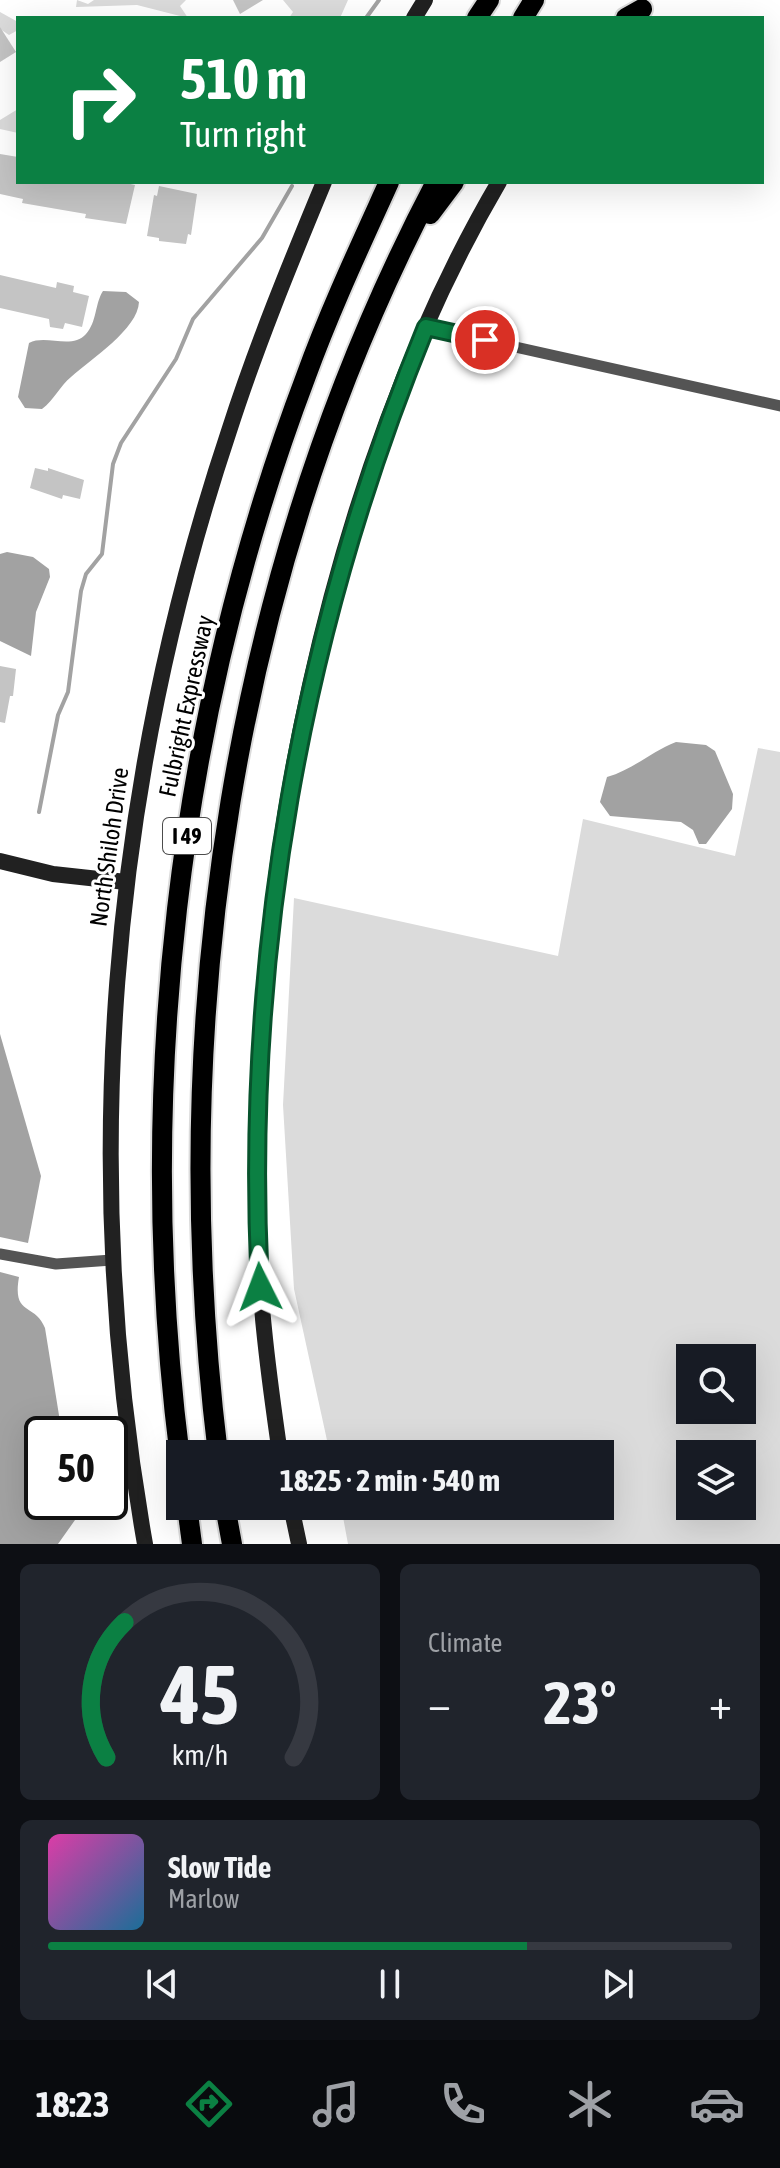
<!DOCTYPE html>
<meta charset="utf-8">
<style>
body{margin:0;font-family:"Asap Condensed",sans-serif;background:#20242c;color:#f1f3f6;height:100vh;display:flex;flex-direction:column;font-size:30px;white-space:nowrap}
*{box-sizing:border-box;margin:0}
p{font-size:26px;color:#9ea1a6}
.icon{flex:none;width:44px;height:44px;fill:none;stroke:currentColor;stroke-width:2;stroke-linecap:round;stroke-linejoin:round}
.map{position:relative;height:1544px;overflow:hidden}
.side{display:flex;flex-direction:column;gap:20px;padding:20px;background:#0d0f14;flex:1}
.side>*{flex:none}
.guide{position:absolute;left:16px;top:16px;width:748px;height:168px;border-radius:0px;box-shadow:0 8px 32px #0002;background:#0b8043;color:#fff;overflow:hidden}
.tools{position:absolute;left:676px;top:1344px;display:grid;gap:16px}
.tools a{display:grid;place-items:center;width:80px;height:80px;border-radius:0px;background:#171b24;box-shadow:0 8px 32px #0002;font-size:40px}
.speed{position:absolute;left:24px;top:1416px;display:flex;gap:16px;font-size:40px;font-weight:700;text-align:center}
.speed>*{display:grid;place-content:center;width:104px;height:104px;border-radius:50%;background:#171b24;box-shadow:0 8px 32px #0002;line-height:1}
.speed .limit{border:4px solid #111;border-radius:12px;background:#fff;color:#111}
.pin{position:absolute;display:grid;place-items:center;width:68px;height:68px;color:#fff;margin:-34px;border:4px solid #fff;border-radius:50%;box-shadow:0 2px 8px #0007}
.me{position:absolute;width:88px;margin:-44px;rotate:357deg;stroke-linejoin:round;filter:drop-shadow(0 0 6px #0008)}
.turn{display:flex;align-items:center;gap:28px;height:168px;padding:0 32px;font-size:36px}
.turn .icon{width:104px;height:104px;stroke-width:2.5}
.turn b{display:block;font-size:56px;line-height:68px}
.big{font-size:60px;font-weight:700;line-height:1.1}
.side .tile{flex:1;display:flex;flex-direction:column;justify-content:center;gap:12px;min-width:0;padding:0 28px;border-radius:12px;background:#20242c}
.side .dial{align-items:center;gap:0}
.dial svg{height:208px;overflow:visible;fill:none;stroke:#363941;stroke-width:7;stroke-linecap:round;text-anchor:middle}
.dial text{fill:#f1f3f6;stroke:none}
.song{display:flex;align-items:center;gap:24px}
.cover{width:96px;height:96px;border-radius:12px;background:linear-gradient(135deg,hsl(320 70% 55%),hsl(200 70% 35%))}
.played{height:8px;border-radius:4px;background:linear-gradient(90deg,#0b8043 70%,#363941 70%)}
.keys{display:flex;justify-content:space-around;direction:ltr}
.heat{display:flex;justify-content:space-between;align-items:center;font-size:44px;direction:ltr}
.side .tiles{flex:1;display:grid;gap:20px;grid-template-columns:1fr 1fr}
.tile:last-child{grid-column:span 2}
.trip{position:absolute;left:166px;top:1440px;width:448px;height:80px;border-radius:0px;background:#171b24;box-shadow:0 8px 32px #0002;font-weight:700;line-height:80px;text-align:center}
.tabs{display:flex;height:128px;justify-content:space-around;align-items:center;background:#090b0e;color:#9ea1a6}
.tabs .icon{width:56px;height:56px}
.tabs .active{color:#0b8043}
.tabs b{font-size:36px;color:#f1f3f6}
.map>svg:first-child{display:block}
.green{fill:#dbdbdb;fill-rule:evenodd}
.water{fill:#a2a2a2}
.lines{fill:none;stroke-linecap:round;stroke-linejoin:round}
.stream{stroke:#a2a2a2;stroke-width:4}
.building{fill:#c4c4c4}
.highway-casing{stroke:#dbdbdb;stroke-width:24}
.street{stroke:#545454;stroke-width:11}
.secondary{stroke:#212121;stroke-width:16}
.highway{stroke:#000;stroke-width:20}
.route-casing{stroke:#07532c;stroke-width:20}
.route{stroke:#0b8043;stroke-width:14}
.labels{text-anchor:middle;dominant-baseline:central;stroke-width:6;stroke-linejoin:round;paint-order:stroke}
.shield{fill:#fff;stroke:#4c4c4c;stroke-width:2}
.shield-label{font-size:22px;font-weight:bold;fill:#000}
.street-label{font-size:24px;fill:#000;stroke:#fff}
</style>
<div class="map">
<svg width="780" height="1544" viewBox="0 0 780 1544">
<rect width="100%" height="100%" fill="#fff"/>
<g class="green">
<polygon points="77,0 88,4 94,0 186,0 180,6 188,18 137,5 76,7"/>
<polygon points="283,0 348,0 340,18 289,18 293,12"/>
<polygon points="0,12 18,22 18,30 9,35 0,29"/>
<polygon points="18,109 18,133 0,129 0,120"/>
<path d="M758,748L780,752V1544H348L341,1506H600V1454H330L294,1289L283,1105L294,898L558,956L583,819L735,856ZM742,1358V1410H690V1358ZM742,1454V1506H690V1454Z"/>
</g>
<g class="water">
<path d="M103,291L126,292L139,302C138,329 91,359 71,377C60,386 54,400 42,409L25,408L18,397L29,343C46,334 72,350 86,334C97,322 95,303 103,291Z"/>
<polygon points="7,552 33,557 49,569 50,577 36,612 31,656 0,641 0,554"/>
<path d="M676,742L706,745L715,751L733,794L732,809L706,844H699L693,830L681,822L610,816L600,802L607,777C632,770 651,752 676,742Z"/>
<polygon points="0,1034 41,1176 28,1243 0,1237"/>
<path d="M0,1272L19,1277C12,1317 35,1302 45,1328L62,1434H42V1502H76L75,1520L58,1544H0Z"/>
</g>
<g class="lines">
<g class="stream">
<polyline points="366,18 379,0"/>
<polyline points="39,812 58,715 68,692 81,591 86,574 102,554 113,464 121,443 176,359 193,319 262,238 292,186"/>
</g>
</g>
<g class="building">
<polygon points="233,0 263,0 240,14"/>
<polygon points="0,27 16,52 0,62"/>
<polygon points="0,154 18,157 18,182 121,182 135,185 126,224 85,218 86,214 22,203 23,199 0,194"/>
<polygon points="159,186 197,194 191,235 188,234 186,244 159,241 159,238 147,236 154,195 157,196"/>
<polygon points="0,275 56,288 57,282 61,283 74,286 73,292 89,296 82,327 65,323 63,329 50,327 49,319 0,308"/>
<polygon points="35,468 48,471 48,468 84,480 80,499 63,495 62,499 30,488"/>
<polygon points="0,666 16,669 13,696 10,696 5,723 0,722"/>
</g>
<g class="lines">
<g class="highway-casing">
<g id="highway">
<polyline points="477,18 489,0"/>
<polyline points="523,18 534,0"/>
<polyline points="626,18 642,9"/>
<polyline points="430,214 454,182"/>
<path d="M218,1454C165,1021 232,570 436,182"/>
<path d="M180,1458C134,1094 176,719 306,376C330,310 360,246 389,182"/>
<polyline points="187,1506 192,1544"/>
<polyline points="225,1506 232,1544"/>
</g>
</g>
<g class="street">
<polyline points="426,327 780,406"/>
<polyline points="0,1254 56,1264 112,1260"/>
</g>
<g class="secondary">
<polyline points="414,18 425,0"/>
<polyline points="0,861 53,874 126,882"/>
<path d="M280,1454C269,1378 259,1302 257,1224C247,887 327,475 499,182"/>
<polyline points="291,1506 299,1544"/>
<path d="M145,1544C79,1171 109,790 229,431C256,347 290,264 324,182"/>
</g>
<use href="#highway" class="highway"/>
</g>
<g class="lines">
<g class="route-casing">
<path id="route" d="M260,1287C243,957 301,632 426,327L485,340"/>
</g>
<use href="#route" class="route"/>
</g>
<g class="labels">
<rect class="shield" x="163" y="818" width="48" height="36" rx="6"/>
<g class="shield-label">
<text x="187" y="836">I 49</text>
</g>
<g class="street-label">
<text transform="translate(186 706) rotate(-78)">Fulbright Expressway</text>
<text transform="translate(109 847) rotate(-82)">North Shiloh Drive</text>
</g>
</g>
</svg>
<div class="tools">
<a><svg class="icon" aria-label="search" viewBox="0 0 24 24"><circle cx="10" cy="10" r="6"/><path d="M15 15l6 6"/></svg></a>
<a><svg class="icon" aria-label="layers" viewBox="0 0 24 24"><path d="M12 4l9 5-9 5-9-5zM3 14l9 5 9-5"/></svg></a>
</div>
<div class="speed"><div class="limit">50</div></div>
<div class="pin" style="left:485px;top:340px;background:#d93025"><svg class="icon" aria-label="arrive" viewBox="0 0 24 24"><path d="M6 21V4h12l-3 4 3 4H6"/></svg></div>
<svg class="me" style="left:260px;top:1287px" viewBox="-20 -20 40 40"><path d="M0-17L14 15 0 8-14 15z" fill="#0b8043" stroke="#fff" stroke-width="4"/></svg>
<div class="trip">18:25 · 2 min · 540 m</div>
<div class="guide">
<div class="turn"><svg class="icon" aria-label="right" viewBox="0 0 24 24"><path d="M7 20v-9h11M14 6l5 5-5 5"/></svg><div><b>510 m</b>Turn right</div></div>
</div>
</div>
<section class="side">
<div class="tiles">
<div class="tile dial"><svg viewBox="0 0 100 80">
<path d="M14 69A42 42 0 1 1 86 69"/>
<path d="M14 69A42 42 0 0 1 21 17" stroke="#0b8043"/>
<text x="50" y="56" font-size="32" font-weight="700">45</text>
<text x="50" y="72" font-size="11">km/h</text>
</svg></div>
<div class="tile"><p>Climate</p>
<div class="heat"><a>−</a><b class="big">23°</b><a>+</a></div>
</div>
<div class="tile">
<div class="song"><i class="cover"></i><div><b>Slow Tide</b><p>Marlow</p></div></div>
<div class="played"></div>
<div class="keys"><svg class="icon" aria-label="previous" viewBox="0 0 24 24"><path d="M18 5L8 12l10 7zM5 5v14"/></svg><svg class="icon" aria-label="pause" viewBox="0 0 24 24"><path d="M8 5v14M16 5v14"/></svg><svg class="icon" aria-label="next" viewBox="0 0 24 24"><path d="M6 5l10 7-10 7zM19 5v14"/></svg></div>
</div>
</div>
</section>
<nav class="tabs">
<b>18:23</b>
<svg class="icon active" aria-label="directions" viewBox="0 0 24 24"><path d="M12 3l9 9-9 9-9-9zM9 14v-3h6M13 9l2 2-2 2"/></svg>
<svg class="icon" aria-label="music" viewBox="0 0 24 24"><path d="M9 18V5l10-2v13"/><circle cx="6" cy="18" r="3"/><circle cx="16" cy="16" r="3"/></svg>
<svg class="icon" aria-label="phone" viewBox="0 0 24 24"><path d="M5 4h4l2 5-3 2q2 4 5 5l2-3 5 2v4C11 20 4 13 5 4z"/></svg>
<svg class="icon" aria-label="climate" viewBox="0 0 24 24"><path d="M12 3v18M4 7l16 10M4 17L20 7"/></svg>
<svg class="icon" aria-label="car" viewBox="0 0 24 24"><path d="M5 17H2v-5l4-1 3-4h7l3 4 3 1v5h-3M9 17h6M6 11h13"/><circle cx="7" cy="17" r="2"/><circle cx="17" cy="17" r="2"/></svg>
</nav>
